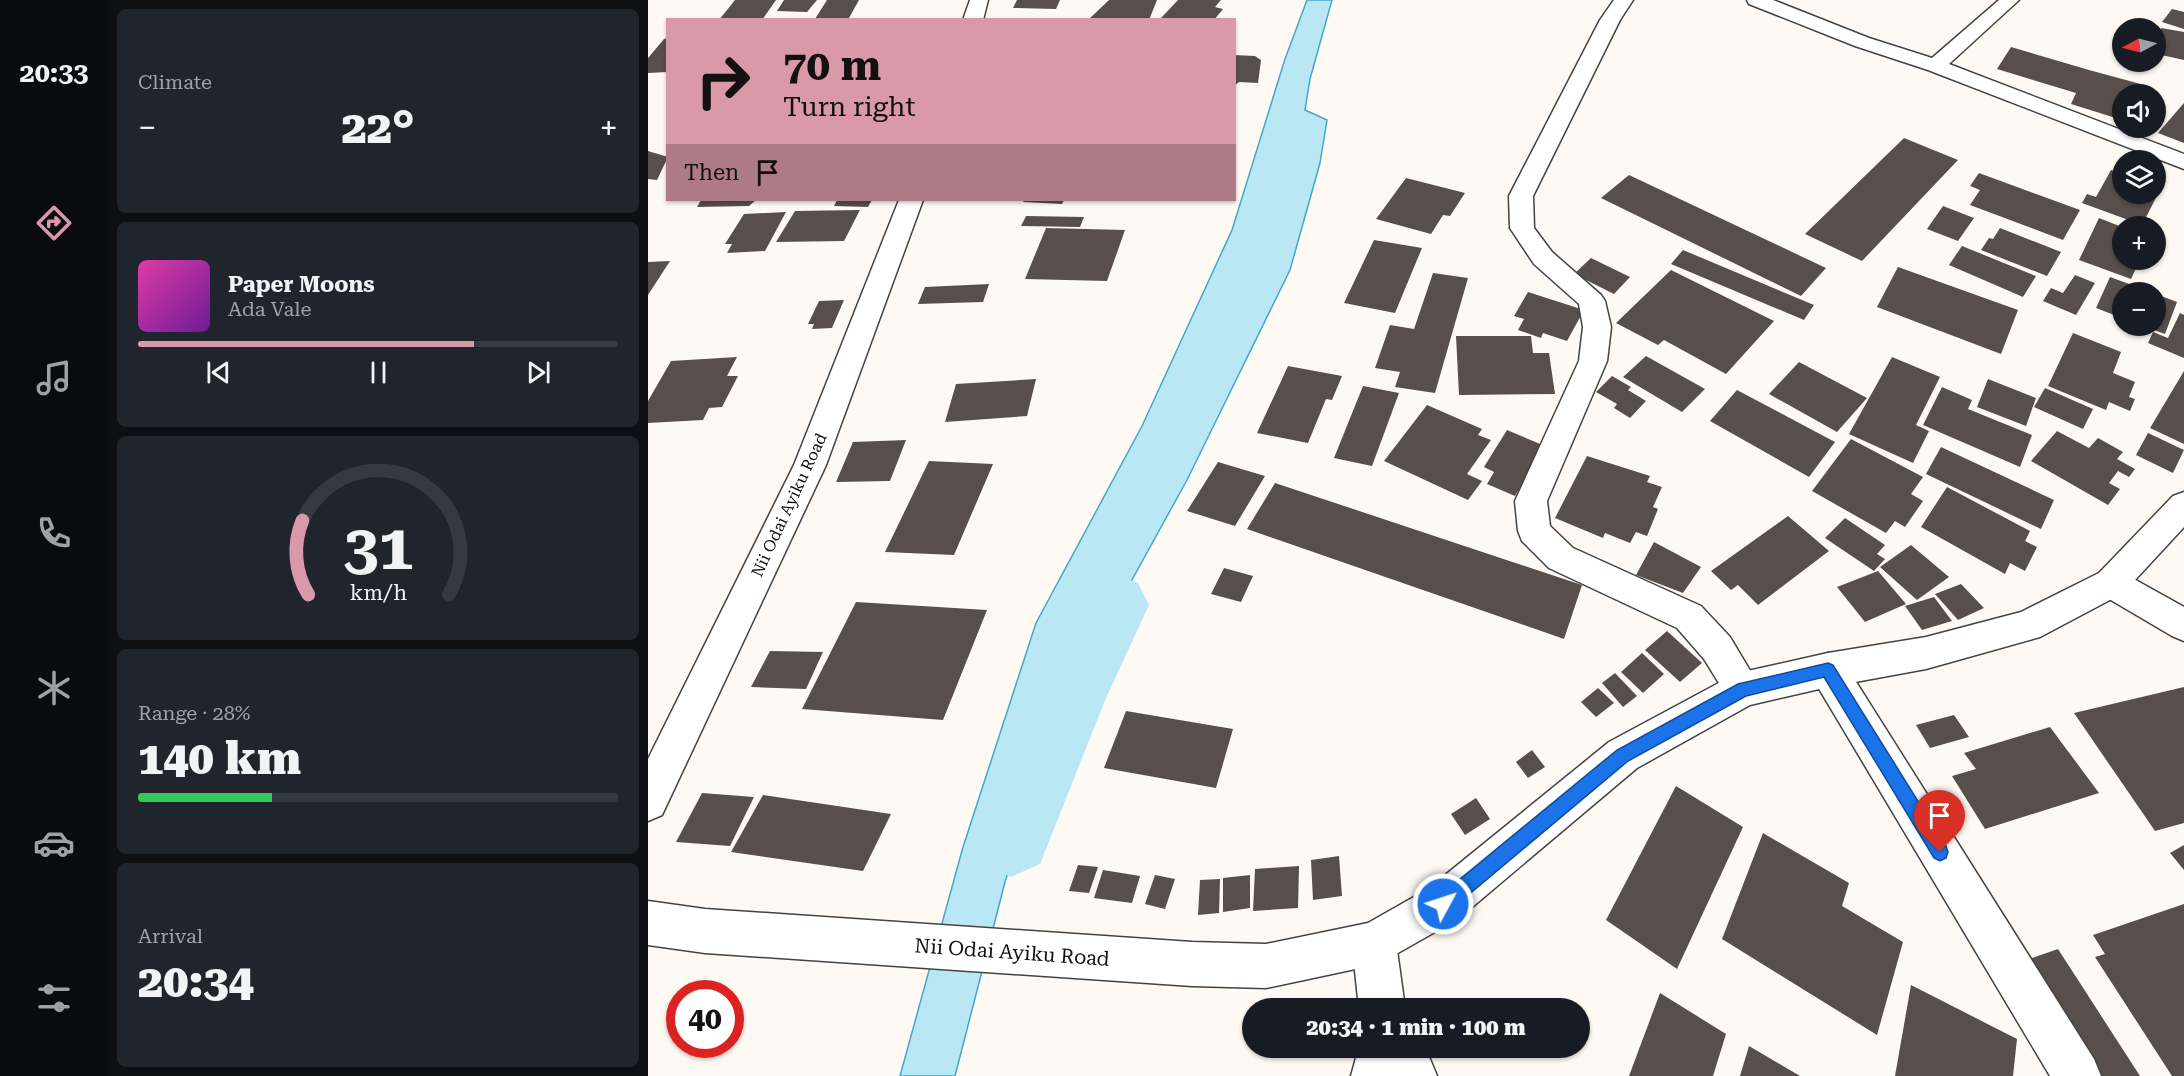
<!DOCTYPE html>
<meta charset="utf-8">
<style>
body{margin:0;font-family:"Roboto Serif",serif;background:#20242c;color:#f1f3f6;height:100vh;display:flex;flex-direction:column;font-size:22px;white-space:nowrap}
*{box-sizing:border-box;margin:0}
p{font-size:20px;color:#9ea1a6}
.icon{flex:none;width:33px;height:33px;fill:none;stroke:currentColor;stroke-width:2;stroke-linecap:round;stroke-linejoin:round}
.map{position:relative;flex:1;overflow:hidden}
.sheet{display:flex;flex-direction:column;gap:9px;padding:9px;background:#0d0f14;width:540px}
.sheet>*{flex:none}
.banner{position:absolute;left:18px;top:18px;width:570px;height:183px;border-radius:0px;box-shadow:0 2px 4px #0004;background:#d999a8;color:#111;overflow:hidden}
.needle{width:39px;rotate:263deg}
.fabs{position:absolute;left:1464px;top:18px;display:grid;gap:12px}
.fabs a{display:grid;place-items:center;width:54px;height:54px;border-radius:50%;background:#171b24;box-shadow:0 2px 4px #0004;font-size:30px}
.speed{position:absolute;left:18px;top:980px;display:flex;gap:12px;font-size:30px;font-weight:700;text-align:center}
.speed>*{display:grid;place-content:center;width:78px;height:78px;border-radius:50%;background:#171b24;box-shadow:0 2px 4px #0004;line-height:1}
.speed .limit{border:9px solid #d22;background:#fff;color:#111}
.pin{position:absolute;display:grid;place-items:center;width:51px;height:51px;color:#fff;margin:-62px -26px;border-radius:50% 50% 50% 0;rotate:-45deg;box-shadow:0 0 6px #0007}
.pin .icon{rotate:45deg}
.me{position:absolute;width:66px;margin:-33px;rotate:50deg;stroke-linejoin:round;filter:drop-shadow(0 0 4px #0008)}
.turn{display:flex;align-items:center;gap:21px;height:126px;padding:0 18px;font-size:27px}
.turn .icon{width:78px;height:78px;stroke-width:2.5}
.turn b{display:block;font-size:42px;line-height:51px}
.then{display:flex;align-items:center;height:57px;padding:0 18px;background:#0003;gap:12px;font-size:22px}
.big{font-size:45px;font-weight:800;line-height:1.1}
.sheet .widget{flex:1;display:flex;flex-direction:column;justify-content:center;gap:9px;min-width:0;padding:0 21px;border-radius:9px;background:#20242c}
.sheet .dial{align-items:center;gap:0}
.dial svg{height:156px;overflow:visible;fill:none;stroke:#363941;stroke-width:7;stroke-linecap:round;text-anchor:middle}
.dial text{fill:#f1f3f6;stroke:none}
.song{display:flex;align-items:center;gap:18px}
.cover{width:72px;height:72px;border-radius:9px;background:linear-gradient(135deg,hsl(320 70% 55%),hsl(280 70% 35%))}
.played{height:6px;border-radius:3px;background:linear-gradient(90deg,#d999a8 70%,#363941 70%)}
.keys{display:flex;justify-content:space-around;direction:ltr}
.heat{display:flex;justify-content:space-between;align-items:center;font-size:33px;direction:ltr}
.charge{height:9px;border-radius:4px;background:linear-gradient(90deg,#34c759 28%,#363941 0)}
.trip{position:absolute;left:594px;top:998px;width:348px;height:60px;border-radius:30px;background:#171b24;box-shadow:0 2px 4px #0004;font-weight:800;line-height:60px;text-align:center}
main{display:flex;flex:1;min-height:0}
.menu{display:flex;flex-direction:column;width:108px;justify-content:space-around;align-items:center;background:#090b0e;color:#9ea1a6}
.menu .icon{width:42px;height:42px}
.menu .selected{color:#d999a8}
.menu b{font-size:27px;color:#f1f3f6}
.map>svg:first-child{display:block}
.water{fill:#b9e7f4;stroke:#43a8c8;stroke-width:1.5}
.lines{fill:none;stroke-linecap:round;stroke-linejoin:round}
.river{fill:#b9e7f4;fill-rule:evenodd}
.building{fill:#584f4c}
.minor-casing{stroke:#434343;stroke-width:3}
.tertiary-casing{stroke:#434343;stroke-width:3}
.minor{fill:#fff;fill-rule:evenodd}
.tertiary{fill:#fff;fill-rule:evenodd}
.route{fill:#1a73e8;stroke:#114b97;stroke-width:1.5}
.labels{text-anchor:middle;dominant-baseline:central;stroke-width:6;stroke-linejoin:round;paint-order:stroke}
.street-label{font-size:16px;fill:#101010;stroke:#fff}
.near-street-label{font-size:20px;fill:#101010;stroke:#fff}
</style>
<main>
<nav class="menu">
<b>20:33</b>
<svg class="icon selected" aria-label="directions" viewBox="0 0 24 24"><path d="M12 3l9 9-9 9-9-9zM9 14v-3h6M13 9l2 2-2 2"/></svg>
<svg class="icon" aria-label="music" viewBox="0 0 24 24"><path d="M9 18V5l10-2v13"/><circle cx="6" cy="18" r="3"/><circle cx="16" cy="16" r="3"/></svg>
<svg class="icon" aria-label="phone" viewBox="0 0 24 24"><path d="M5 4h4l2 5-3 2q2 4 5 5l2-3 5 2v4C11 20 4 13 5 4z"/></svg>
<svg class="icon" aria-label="climate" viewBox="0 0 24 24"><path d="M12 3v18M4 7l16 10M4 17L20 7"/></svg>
<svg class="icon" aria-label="car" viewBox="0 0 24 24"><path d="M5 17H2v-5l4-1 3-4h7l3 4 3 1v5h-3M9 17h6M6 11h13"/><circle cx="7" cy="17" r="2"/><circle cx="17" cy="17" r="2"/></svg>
<svg class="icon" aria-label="filters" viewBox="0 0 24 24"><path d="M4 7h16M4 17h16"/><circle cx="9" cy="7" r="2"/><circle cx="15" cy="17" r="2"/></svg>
</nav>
<section class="sheet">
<div class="widget"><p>Climate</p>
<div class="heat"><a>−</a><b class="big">22°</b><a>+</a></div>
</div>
<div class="widget">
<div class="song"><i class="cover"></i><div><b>Paper Moons</b><p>Ada Vale</p></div></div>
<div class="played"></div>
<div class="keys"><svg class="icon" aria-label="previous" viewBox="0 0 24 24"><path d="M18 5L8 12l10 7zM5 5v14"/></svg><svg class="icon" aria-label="pause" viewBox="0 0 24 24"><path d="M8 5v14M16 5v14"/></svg><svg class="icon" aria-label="next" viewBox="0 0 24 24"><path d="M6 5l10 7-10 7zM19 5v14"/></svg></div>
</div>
<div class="widget dial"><svg viewBox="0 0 100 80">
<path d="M14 69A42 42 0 1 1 86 69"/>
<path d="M14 69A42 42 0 0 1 11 31" stroke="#d999a8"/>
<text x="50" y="56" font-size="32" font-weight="700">31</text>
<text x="50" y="72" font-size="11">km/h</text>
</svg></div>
<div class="widget"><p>Range · 28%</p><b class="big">140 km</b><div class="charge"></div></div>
<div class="widget"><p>Arrival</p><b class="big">20:34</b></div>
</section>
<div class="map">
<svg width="1536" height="1076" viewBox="0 0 1536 1076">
<rect width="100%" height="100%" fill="#fefaf3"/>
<polygon class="water" points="659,0 684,0 662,79 657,110 679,120 672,163 642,270 539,480 409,716 357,882 307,1076 252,1076 315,847 388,623 494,426 584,230 637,59"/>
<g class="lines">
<polygon class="river" points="465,574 490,583 501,605 458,698 392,864 363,877 334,864 321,835 395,667 440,583"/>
</g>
<g class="building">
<polygon points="87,0 128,0 114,20 71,20"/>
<polygon points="136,0 169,0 159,12 129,11"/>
<polygon points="179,0 211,0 201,18 167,19"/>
<polygon points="369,0 412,0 408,9 365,8"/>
<polygon points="461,0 509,0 501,20 440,20"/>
<polygon points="530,0 573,0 567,7 575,9 566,20 513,18"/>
<polygon points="1524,9 1536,12 1536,29 1514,22"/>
<polygon points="1513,28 1536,32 1536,60 1509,54"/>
<polygon points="20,38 20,72 0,73 0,58 16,39"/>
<polygon points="1363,47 1441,70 1500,86 1496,94 1474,94 1474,120 1423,104 1428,93 1349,69"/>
<polygon points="586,55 607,56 613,60 610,83 591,82 586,86"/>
<polygon points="1536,103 1536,143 1510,133"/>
<polygon points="1256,138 1310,160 1214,261 1157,234"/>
<polygon points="0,151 20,157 9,180 0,179"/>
<polygon points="1463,170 1474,174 1474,194 1508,194 1508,186 1513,188 1494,225 1434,203 1439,194 1448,197"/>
<polygon points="1331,173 1432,210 1415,240 1322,205 1332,190 1322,186"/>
<polygon points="981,175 1178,268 1153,296 953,198"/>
<polygon points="758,178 817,193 802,216 795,215 783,234 728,219"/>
<polygon points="53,200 108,200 101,206 49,207"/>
<polygon points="189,200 224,200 220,207 186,206"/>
<polygon points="376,200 416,200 414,204 375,202"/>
<polygon points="1295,206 1326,218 1310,241 1279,229"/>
<polygon points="212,210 196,241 128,242 147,211"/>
<polygon points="138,212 117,251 79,253 84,244 77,244 96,214"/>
<polygon points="378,216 436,217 432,227 373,226"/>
<polygon points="1451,218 1474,227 1474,260 1492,260 1483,279 1431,260"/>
<polygon points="398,228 477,230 459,281 377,279"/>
<polygon points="1352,228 1413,252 1399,276 1333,250 1341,238 1345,239"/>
<polygon points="726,240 774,248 747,313 696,303"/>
<polygon points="1314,246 1388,276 1375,297 1301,265"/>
<polygon points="1035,250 1166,305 1156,320 1023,264"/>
<polygon points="943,258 982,277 966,294 926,274"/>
<polygon points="22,261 0,295 0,262"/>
<polygon points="1250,267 1370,310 1353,354 1229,307"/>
<polygon points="1023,270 1126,321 1078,374 1016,340 1010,345 968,323"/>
<polygon points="785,273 820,278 787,393 747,387 752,372 727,368 742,325 766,329"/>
<polygon points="1427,275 1447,283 1428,315 1395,301 1403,288 1415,293"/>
<polygon points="1462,277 1503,292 1474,292 1474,318 1448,308"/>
<polygon points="341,284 335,302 270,304 277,287"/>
<polygon points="880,292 936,310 919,341 895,333 893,338 870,330 876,319 866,316"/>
<polygon points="1508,294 1529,302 1517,334 1495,326 1508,326"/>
<polygon points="196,300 184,328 164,329 166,324 160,324 171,301"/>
<polygon points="1532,313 1536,315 1536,358 1500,343 1505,332 1520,338"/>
<polygon points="1425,333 1473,352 1465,373 1487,382 1481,397 1487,399 1482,411 1461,402 1458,410 1400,386"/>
<polygon points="808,336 883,336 885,353 901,353 907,394 811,395"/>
<polygon points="998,356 1057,389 1034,412 975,377"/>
<polygon points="89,357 79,376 90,376 74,407 61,408 55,420 0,423 0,401 23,361"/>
<polygon points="1244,357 1292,377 1268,425 1281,431 1265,463 1201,434"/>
<polygon points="1151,362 1219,398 1189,432 1121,394"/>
<polygon points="640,366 694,376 684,400 678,399 660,443 609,433"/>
<polygon points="1536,371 1536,444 1502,428"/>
<polygon points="964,376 983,387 980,390 998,401 982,418 966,408 969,404 948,392"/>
<polygon points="388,379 379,416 297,422 308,384"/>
<polygon points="1340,379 1388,398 1378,426 1329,407"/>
<polygon points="715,386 751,393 724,466 686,458"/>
<polygon points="1294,387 1324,400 1320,409 1384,435 1372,467 1275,425"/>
<polygon points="1397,388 1445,409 1435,429 1386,407"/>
<polygon points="1089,390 1187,442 1161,477 1062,421"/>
<polygon points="779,405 834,429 830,435 843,440 819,474 834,481 820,500 736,461"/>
<polygon points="859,430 897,446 867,496 839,484 846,472 836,467"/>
<polygon points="1409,431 1441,448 1450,438 1475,452 1469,459 1487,469 1481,477 1470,471 1461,483 1472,489 1460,505 1383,461"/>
<polygon points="1500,433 1536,450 1525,473 1488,455"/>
<polygon points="1203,439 1275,477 1263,494 1275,501 1257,527 1247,521 1238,533 1164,491"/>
<polygon points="258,440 242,481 188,482 205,442"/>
<polygon points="1293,447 1406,500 1393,529 1278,474"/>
<polygon points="939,456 1002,476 999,482 1014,487 1005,507 1010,509 999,536 988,532 982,543 957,533 955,538 907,518"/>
<polygon points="281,461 345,464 306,555 237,552"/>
<polygon points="570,462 617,476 587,526 539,511"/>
<polygon points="627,483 934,585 916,639 599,529"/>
<polygon points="1299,487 1382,531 1377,541 1389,547 1377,571 1362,563 1357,574 1273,527"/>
<polygon points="1140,516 1181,551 1110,605 1090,585 1083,590 1063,571"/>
<polygon points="1197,518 1237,545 1229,554 1237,559 1226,571 1177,538"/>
<polygon points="1006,542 1053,567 1035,593 988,575"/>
<polygon points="1263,545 1301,577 1269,600 1232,567"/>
<polygon points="576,568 605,576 593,602 563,594"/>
<polygon points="1230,571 1258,604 1217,622 1189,587"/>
<polygon points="1313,584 1336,608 1310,620 1287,594"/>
<polygon points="1286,597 1304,621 1274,630 1257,606"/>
<polygon points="208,602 339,610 295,720 154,709"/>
<polygon points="1019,631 1054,663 1032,682 997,650"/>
<polygon points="122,651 175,652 158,689 103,687"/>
<polygon points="994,653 1016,674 995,693 973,672"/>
<polygon points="967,673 989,696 975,707 954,683"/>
<polygon points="1536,687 1536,823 1507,831 1426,713"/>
<polygon points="950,688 966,703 948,717 933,702"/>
<polygon points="478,711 585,729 568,788 456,768"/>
<polygon points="1306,715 1321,737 1282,748 1268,725"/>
<polygon points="1402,727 1451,793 1337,829 1304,776 1328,769 1316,753"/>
<polygon points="884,750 897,767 880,778 868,762"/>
<polygon points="1028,786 1095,827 1029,969 958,920"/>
<polygon points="54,793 106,797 82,846 28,842"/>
<polygon points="115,795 243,814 215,871 83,852"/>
<polygon points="828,798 842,819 817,835 803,814"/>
<polygon points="1115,833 1201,883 1194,906 1255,942 1229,1035 1074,939"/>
<polygon points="1536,845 1536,870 1522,853"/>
<polygon points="691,856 694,896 665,900 663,860"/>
<polygon points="430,865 450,867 441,893 421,891"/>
<polygon points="651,866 650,908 605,911 607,869"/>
<polygon points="455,870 492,876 484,903 446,898"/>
<polygon points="507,875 527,879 517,909 497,904"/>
<polygon points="602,875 602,908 575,912 575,878"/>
<polygon points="572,879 571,913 550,915 552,880"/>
<polygon points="1536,904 1536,1076 1524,1076 1447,957 1457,954 1445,935"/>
<polygon points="1410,949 1492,1076 1450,1076 1378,960"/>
<polygon points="1263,985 1369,1039 1365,1076 1247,1076"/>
<polygon points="1012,993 1078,1034 1065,1076 981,1076"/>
<polygon points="1101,1046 1152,1076 1092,1076"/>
</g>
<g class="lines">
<g class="minor-casing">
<g id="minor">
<polygon points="966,0 985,0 972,20 885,196 886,228 904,252 953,295 957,301 963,327 959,361 899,501 902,526 925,548 1053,606 1082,637 1113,689 1108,701 1095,706 1082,701 1056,659 1029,628 901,568 874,541 870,531 867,501 931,361 935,327 931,304 886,264 862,228 861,196 952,20"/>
<polygon points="1099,0 1125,0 1221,38 1284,58 1351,0 1371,0 1301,64 1536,154 1536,169 1280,70 1207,46 1101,4"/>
<polygon points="1463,568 1475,573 1536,607 1536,641 1524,636 1451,593 1446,583 1451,573"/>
<polygon points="1180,653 1193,658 1446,1059 1453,1076 1402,1076 1167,682 1162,670 1167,658"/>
<polygon points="726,921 741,928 748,943 757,1008 711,1008 704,943 711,928"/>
<polygon points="711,1047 773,1047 782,1059 789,1076 703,1076"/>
</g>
</g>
<g class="tertiary-casing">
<g id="tertiary">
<polygon points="322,0 340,0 335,20 315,20"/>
<polygon points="251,200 275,200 178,465 14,815 0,821 0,759 146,465"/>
<polygon points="1536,492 1536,527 1475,593 1392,637 1278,669 1180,687 1102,705 989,768 810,919 741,958 726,965 618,988 544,986 57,953 0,945 0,901 57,909 544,942 618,944 720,923 780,889 961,742 1082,677 1095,672 1180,653 1278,637 1373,612 1451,573 1525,496"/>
</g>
</g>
<use href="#minor" class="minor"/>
<use href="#tertiary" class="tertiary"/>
</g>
<polygon class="route" points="1180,663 1185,665 1298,846 1300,852 1298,858 1292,861 1286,858 1176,677 1098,696 980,761 801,911 795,913 789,911 786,904 789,898 969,750 1090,684"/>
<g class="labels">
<g class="street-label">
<text transform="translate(141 505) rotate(-65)">Nii Odai Ayiku Road</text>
</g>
<g class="near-street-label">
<text transform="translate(364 952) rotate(4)">Nii Odai Ayiku Road</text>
</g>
</g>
</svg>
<div class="fabs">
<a><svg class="needle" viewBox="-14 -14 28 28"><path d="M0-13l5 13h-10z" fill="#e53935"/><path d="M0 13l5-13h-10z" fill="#9ea1a6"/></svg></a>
<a><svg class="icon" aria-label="sound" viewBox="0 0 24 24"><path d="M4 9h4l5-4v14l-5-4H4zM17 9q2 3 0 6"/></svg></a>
<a><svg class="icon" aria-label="layers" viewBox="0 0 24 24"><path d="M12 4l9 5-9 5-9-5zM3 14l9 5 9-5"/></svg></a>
<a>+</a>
<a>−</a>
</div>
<div class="speed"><div class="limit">40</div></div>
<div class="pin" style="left:1292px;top:852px;background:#d93025"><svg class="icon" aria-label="arrive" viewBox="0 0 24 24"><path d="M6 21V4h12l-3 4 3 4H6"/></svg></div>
<svg class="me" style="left:795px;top:904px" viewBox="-20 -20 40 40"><circle r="17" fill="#1a73e8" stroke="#fff" stroke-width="3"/><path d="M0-11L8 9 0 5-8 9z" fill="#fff"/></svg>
<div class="trip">20:34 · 1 min · 100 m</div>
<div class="banner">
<div class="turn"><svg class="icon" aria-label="right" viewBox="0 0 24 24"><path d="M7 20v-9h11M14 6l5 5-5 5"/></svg><div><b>70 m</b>Turn right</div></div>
<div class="then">Then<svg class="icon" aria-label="arrive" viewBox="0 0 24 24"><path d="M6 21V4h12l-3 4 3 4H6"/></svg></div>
</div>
</div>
</main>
